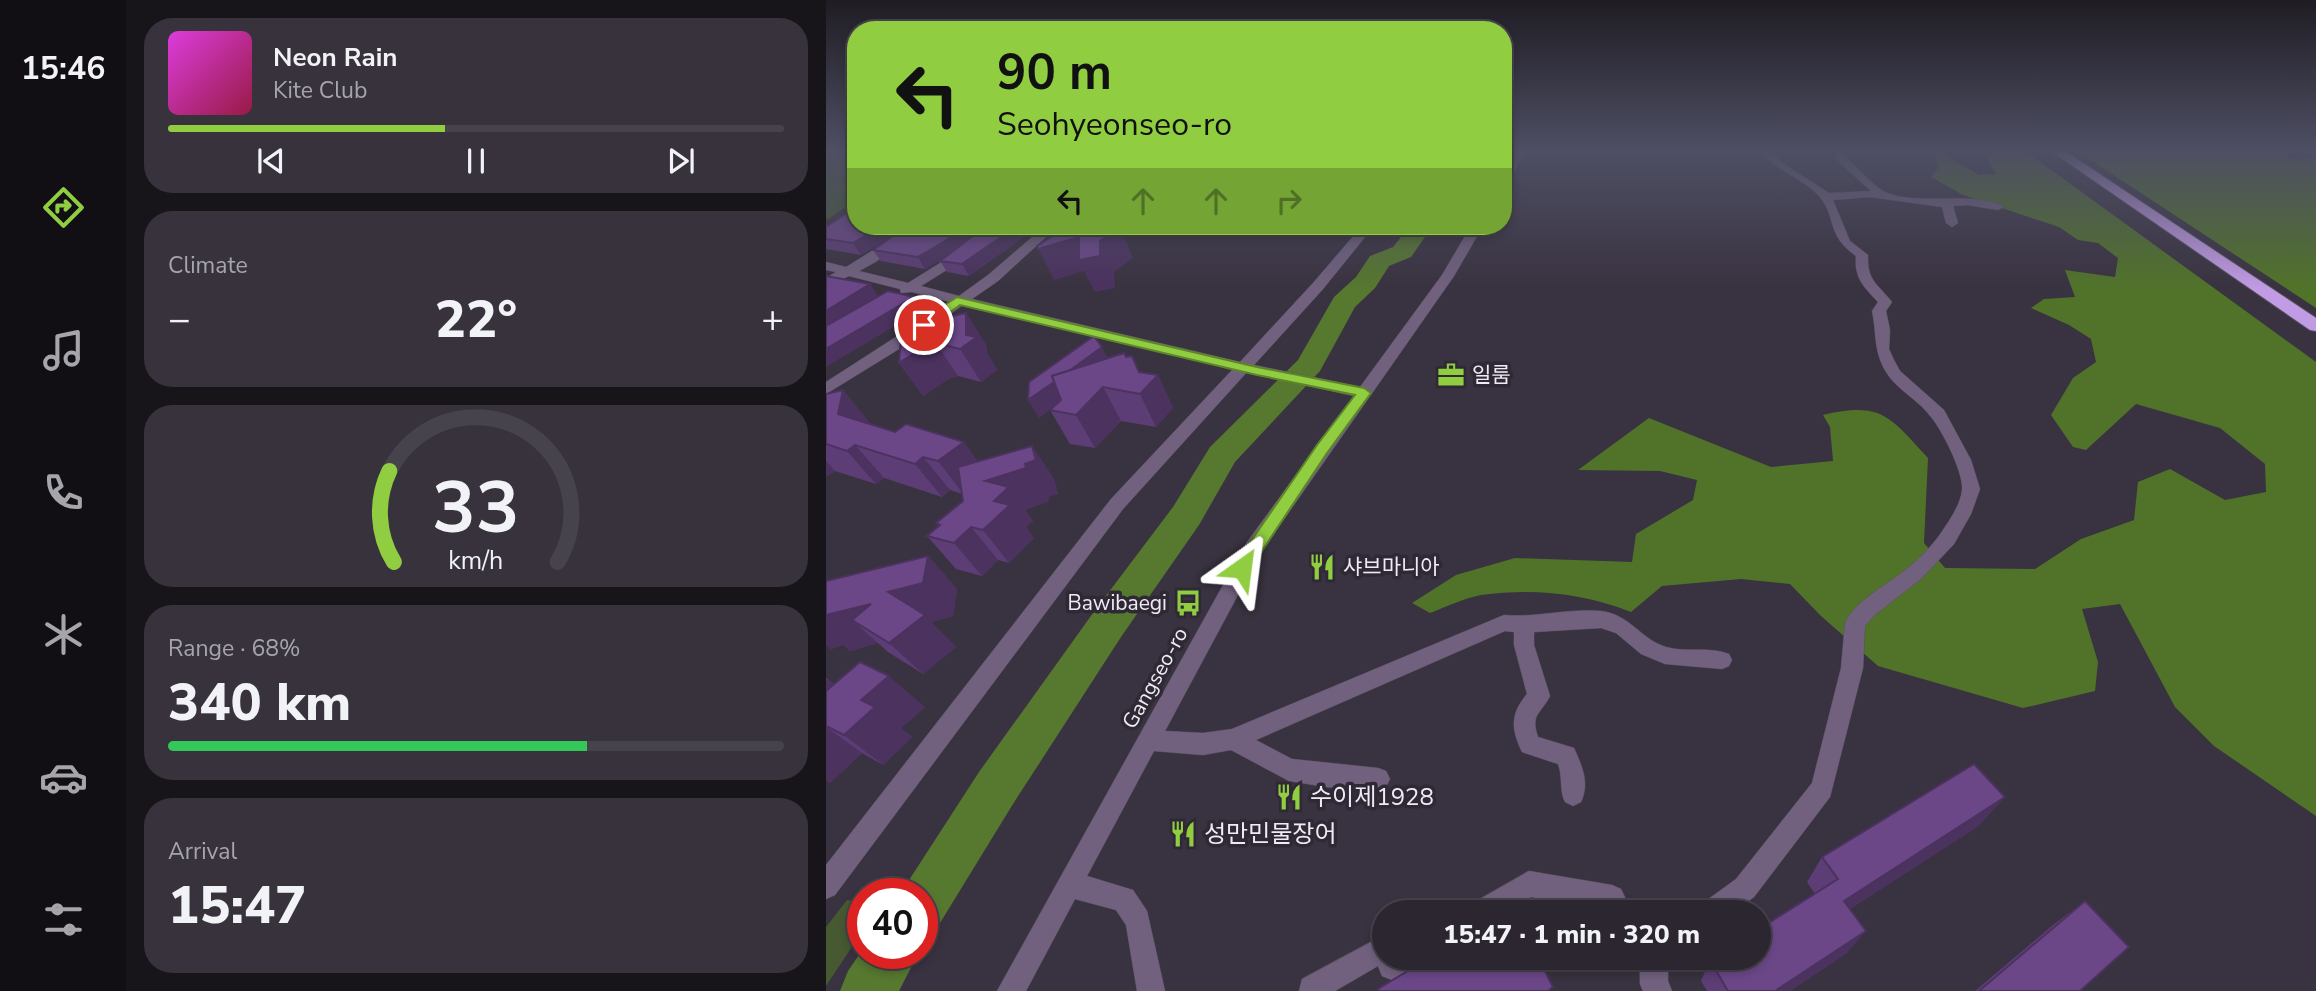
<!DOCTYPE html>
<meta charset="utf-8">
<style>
body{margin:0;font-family:"Nunito Sans","Noto Sans KR",sans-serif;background:#37323c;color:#f1f3f6;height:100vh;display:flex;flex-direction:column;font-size:26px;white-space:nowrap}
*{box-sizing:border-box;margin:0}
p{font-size:23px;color:#a6a5ab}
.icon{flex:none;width:38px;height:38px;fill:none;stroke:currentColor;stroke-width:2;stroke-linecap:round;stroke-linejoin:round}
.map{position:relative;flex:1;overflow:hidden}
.details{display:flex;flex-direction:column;gap:18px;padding:18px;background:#18151a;width:700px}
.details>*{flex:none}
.guide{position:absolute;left:21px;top:21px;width:665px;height:214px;border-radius:28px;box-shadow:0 4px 10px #0003,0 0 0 2px #47434c;background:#90cd41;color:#111;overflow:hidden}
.speed{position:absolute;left:21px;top:878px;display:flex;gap:14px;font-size:35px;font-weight:700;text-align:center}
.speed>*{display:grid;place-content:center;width:91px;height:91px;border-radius:50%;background:#2b2630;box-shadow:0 4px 10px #0003,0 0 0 2px #47434c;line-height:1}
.speed .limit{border:10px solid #d22;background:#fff;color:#111}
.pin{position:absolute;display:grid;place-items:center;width:60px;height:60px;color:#fff;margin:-30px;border:4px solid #fff;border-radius:50%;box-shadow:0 2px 7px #0007}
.me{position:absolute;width:77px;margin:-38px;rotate:31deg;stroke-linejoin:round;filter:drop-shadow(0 0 5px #0008)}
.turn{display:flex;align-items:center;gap:24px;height:147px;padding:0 35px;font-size:32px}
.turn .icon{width:91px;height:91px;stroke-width:2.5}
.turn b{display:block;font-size:49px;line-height:60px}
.lanes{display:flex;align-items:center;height:66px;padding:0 35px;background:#0003;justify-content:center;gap:35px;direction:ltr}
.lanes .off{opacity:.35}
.big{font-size:52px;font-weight:800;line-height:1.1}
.details .widget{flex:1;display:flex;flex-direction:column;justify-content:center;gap:10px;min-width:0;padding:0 24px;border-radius:28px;background:#37323c}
.details .dial{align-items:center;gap:0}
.dial svg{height:182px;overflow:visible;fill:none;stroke:#47434c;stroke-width:7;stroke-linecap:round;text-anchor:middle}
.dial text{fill:#f1f3f6;stroke:none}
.song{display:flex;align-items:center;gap:21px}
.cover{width:84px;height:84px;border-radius:10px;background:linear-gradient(135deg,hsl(300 70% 55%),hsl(340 70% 35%))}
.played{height:7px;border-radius:4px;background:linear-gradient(90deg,#90cd41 45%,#47434c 45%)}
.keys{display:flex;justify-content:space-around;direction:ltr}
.heat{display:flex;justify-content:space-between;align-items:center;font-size:38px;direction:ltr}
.charge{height:10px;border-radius:5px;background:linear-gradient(90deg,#34c759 68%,#47434c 0)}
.trip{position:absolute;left:546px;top:900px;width:399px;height:70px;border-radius:35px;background:#2b2630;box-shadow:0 4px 10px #0003,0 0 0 2px #47434c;font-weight:800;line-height:70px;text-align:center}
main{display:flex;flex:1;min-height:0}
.tabs{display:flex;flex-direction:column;width:126px;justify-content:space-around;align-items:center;background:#110f13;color:#a6a5ab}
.tabs .icon{width:49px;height:49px}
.tabs .current{color:#90cd41}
.tabs b{font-size:32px;color:#f1f3f6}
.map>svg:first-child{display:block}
.green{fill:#465931}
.forest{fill:#517329}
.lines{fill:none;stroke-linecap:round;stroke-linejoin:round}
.river{fill:#56782f;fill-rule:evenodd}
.minor-casing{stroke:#56505d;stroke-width:1}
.highway-casing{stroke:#56505d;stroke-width:2}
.minor{fill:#71617f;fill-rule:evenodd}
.highway{fill:#c19be4;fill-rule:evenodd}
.wall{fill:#5c3d75}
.shaded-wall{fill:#4b325f}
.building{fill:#6b4788;stroke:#4b325f;stroke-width:2}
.route{fill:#90cd41;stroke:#5e852a;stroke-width:2}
.labels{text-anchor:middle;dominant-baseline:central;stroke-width:7;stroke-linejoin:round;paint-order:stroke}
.poi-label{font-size:21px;fill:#efebf4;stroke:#2f2835;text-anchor:start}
.street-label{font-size:21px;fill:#efebf4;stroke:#2f2835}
.near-poi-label{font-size:24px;fill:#efebf4;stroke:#2f2835;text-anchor:start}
</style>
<main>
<nav class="tabs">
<b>15:46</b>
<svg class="icon current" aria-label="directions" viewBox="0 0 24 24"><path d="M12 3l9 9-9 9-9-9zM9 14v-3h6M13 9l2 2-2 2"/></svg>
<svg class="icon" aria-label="music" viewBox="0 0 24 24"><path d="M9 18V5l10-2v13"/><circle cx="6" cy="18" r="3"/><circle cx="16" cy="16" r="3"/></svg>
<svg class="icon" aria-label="phone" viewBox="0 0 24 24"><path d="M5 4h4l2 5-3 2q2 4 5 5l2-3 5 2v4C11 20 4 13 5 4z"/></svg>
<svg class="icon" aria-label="climate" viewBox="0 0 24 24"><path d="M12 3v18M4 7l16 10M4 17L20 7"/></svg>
<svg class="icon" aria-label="car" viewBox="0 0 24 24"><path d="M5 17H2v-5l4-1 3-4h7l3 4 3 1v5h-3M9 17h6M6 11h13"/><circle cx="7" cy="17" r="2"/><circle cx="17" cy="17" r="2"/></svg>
<svg class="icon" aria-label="filters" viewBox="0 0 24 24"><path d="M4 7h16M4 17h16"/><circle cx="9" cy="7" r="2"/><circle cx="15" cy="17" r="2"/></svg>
</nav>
<section class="details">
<div class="widget">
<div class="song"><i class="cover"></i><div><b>Neon Rain</b><p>Kite Club</p></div></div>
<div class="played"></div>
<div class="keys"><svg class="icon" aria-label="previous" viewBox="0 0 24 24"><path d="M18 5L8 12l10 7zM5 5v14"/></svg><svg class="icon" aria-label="pause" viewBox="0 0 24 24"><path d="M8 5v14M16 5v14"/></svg><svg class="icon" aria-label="next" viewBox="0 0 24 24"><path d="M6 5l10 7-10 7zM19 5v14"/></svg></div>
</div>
<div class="widget"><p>Climate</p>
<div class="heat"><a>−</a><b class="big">22°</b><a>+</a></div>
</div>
<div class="widget dial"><svg viewBox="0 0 100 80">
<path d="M14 69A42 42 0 1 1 86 69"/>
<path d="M14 69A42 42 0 0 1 12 29" stroke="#90cd41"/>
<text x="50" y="56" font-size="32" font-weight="700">33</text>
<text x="50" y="72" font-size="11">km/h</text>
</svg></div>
<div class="widget"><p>Range · 68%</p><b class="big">340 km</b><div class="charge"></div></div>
<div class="widget"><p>Arrival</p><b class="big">15:47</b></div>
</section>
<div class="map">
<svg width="1490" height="991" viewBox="0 0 1490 991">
<rect width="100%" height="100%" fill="#393240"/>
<g class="green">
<polygon points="0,151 30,151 30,199 3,219 0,219"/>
<polygon points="21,900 37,903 37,930 0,986 0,927"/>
</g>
<g class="forest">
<path d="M1112,151L1153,175L1170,174L1157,151H1199L1490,362V816L1388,746L1349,707L1294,604L1256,609L1272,662L1269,691L1197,708L1052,666L995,616L964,584L915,579L836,586L805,612C758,593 706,588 655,595C638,598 620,607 604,613L586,603L630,575L689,558L806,562L810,534L867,500L871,480L834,471L752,470L823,418L945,467L1007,461L1004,427L997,415C1056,401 1064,417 1102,458L1098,543L1119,568L1209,569L1255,539L1308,520L1312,482L1344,469L1399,500L1440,492L1439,464L1394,428L1310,404L1260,450L1247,447L1225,415L1247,378L1270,362L1265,339L1243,325L1205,308L1218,299L1249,297L1239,270L1289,277L1292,258L1272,243L1252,240L1233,227L1137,195L1105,177L1113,167L1109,156Z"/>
<polygon points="1251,151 1461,151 1460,157 1469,160 1490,157 1490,308"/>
</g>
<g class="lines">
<g class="river">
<polygon points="575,226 599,226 599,237 585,257 563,266 549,288 529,307 494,371 409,462 373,525 295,637 187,804 114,923 96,931 96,894 74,894 153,772 267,613 347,507 384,447 472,360 508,297 530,277 544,256 567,247 575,237"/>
<polygon points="37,949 37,954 92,954 73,991 14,991 22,971"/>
</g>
<g class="minor-casing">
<g id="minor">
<polygon points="690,151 700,151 682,181 677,184 677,172"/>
<path d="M933,151H944L958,164L1003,193L1045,191L1013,162L1007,151H1017L1021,158C1033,169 1049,189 1064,194C1095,205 1155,191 1178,207L1172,210L1141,205L1127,206L1132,223L1126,227L1120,223L1116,207L1044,197L1007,200L1024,241L1042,255C1041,281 1051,283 1066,302L1060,311L1064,330L1063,349L1068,360L1074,371L1118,410L1145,460L1154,489L1145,514L1128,544L1095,579L1050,614L1039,626L1037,668L1004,797L928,897L908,912H873L877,903L910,879L986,783L1015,668L1019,623C1030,600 1059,586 1078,571C1091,561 1106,546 1115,533C1123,521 1135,504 1136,490C1138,473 1116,430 1105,417C1093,400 1071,390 1060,372C1047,350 1051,334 1046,311L1052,302C1038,287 1028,278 1030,256C1000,235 1011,218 994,197C977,178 950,171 933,151Z"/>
<path d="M86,226H99L51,261L33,271L82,283L127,255L165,226H178L135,261L95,286L133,296L162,275L219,226H232L172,281L146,299L414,362L487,283L536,226H548L497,289L428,365L534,387L616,275L645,226H657L628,276L435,552L339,731L377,733L406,729L678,615C710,618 742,608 775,611C805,615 814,639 840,647C860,653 883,646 903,654L906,660L903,666L896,669L839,664L815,654L790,633L775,628L708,632V645L724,696C715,714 704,714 712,737L748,748C756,766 764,783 755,802L747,806L739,802C733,790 737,777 732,764L696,752C685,729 684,714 701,694L688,645V632L679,631L430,740L466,759L552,768L560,771L564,779L560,787L552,790L500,787L463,781L405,750L377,755L328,751L261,876L307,890L321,911L339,991H311L300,925L290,910L249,899L200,991H171L421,542L528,396L421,372L297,509L9,895L0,899V865L285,499L407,369L137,305L86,341L0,394V382L124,302L86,292L75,293L74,289L23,276L0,287V278L10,272L0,270V262L20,267Z"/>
<polygon points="703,871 786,885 795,889 806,912 779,912 705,897 681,912 643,912 647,903"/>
<polygon points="558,935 558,957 594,957 591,967 566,980 556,976 552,966 509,991 473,991 476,979"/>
<polygon points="814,957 842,957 842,981 846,991 817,991 814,984"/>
</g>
</g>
<g class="highway-casing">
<polygon id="highway" points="1225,151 1239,151 1490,318 1490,331 1484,330"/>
</g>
<use href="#minor" class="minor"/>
<use href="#highway" class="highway"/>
</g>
<g class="wall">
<polygon points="0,224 1,226 208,226 195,239 143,276 121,272 114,261 122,255 99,269 55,261 47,250 80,227 35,255 0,249"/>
<polygon points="140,313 160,345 161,353 171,370 155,382 132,376 124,378 97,396 73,363"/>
<polygon points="300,357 313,372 332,375 347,408 330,427 295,421 269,448 244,444 224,410 225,409 213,418 282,359"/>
<polygon points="17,390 44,424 152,461 206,446 228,479 232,494 222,497 223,501 199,510 207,521 200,527 208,538 183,563 172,560 156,576 130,569 101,536 112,526 110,523 137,501 136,494 124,490 116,497 58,478 50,484 9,471 0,477 0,394"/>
<polygon points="102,556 131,589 127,616 105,622 130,647 97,674 62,652 52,643 24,651 17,645 5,649 0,645 0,581"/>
<polygon points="0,678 8,684 99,707 75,728 86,737 57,765 36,753 4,783 0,780"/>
<polygon points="1154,825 1024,909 1021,953 964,991 881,991 875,981 884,960 989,894 981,882 996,857"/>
<polygon points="1259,901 1254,991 1149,991 1227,925"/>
</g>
<g class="shaded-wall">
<polygon points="56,226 81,226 35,255 27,243"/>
<polygon points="140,226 162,226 126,253 99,269 92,257"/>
<polygon points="191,226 208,226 195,239 143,276 136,264"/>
<polygon points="294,227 307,258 288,272 289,288 269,292 258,271 228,280 212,249 253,237 274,241"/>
<polygon points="44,284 53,297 0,329 0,311"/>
<polygon points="88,297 96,310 0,367 0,349"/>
<polygon points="140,313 160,345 161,353 171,370 155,382 134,349 140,335"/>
<polygon points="110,343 132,376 124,378 97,396 73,363 101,345"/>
<polygon points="276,347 285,364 213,418 202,400"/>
<polygon points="332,375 347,408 330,427 314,394"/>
<polygon points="277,387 295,421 269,448 250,415"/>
<polygon points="17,390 44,423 40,447 12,414"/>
<polygon points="138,442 162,475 138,495 112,461"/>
<polygon points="29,445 58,478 50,484 21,451"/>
<polygon points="206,446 228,479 232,494 222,497 223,501 199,510 207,521 200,527 208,538 183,563 157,530 168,501 159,481"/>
<polygon points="97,457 124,490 116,497 89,464"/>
<polygon points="0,461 9,471 0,477"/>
<polygon points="145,527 172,560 156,576 128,543"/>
<polygon points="102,556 131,589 127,616 105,622 130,647 97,674 63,643 26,620 52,643 24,651 17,645 5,649 0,645 0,615 62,592"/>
<polygon points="63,676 99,707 75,728 86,737 57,765 18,735 35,700"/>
<polygon points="2,679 22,695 0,716 0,681"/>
<polygon points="0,727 36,753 4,783 0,780"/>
<polygon points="1179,797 1154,825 1001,924 1018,901"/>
<polygon points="1040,931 1021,953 964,991 949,991"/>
</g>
<g class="building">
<polygon points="30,207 30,226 56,226 27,243 0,239 0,227"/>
<polygon points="81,226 140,226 119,241 92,257 47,250"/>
<polygon points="160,226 191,226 136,264 114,261"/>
<polygon points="242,226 287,226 294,227 274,241 274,256 253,260 253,237 212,249 211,246"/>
<polygon points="0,276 44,284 0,311"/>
<polygon points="62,291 88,297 0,349 0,326"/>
<polygon points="140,313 140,335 151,337 134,349 110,343 101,345 73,363 76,327"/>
<polygon points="268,336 276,347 243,371 226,376 228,382 202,400 203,382"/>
<polygon points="298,353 300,357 306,356 313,372 332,375 314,394 277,387 250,415 224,410 235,400 226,376"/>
<polygon points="17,390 12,414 69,432 80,424 138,442 112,461 97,457 89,464 29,445 21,451 0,444 0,394"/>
<polygon points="206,446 210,460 199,464 200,468 159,481 183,487 168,501 184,505 157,530 145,527 128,543 101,536 114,525 110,523 137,501 132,467"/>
<polygon points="102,556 97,583 62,592 99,615 63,643 26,620 45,604 0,615 0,581"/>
<polygon points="34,662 63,676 35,700 49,707 18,735 0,726 0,691"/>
<polygon points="1148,764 1179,797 1018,901 1040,931 949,991 902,991 884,960 889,957 933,957 933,929 1012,879 996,857"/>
<polygon points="1259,901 1303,947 1254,991 1153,991"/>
<polygon points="687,907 689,912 680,912"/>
<polygon points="605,957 712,957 727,987 722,991 553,991 552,989"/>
</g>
<linearGradient id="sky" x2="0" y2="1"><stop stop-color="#1f1c23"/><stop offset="0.52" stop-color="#4e4f64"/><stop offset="1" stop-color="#4e4f64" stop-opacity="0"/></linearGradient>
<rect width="1490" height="289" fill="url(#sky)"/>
<polygon class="route" points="131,297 431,367 538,388 545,393 501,453 422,572 410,572 407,568 410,563 491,445 529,395 431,375 134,305 102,328 93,328 93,322"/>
<defs>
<g id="office-bare" transform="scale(2.1)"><path d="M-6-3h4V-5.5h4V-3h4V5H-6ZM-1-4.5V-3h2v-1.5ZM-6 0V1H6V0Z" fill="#90cd41" stroke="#2f2835" stroke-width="2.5" paint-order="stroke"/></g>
<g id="restaurant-bare" transform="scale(2.1)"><path d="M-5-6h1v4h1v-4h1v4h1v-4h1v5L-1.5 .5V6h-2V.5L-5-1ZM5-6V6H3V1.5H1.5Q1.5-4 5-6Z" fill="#90cd41" stroke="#2f2835" stroke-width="2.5" paint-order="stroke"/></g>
<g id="bus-bare" transform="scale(2.1)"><path d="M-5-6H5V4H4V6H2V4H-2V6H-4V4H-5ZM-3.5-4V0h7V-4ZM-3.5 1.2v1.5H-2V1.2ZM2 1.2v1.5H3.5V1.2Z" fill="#90cd41" stroke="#2f2835" stroke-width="2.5" paint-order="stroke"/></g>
</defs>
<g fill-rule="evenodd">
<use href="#office-bare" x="625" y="375"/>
<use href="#restaurant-bare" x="496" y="567"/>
<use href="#bus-bare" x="362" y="603"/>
<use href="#restaurant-bare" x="463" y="797"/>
<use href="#restaurant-bare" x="357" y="834"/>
</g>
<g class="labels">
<g class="poi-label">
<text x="646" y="375">일룸</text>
<text x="517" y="567">샤브마니아</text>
<text x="341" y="603" text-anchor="end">Bawibaegi</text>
</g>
<g class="street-label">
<text transform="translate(329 678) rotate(-61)">Gangseo-ro</text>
</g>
<g class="near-poi-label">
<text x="484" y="797">수이제1928</text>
<text x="378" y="834">성만민물장어</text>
</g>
</g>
</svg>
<div class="speed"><div class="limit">40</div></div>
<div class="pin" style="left:98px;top:325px;background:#d93025"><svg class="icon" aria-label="arrive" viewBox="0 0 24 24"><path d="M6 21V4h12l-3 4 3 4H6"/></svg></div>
<svg class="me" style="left:416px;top:568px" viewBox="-20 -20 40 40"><path d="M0-17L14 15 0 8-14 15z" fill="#90cd41" stroke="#fff" stroke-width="4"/></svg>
<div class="trip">15:47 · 1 min · 320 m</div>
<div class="guide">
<div class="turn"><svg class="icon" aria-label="left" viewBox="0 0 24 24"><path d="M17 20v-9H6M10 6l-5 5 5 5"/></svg><div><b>90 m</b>Seohyeonseo-ro</div></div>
<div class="lanes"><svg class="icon" aria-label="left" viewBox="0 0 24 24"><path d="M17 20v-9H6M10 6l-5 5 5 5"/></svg><svg class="icon off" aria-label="ahead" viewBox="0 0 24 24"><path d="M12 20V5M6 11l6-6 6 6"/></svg><svg class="icon off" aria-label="ahead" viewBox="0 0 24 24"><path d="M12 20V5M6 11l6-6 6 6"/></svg><svg class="icon off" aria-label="right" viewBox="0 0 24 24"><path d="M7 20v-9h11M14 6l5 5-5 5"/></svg></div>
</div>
</div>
</main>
